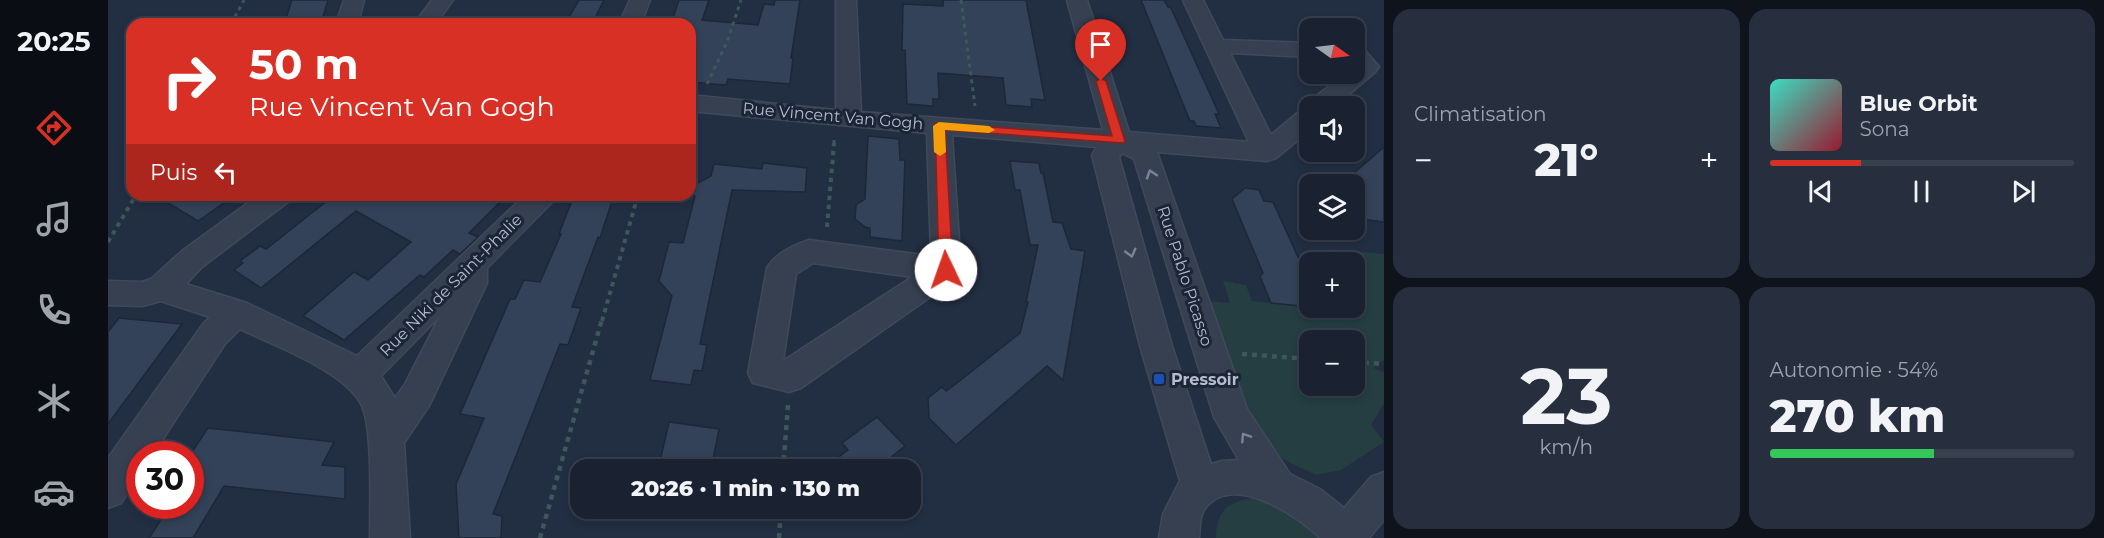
<!DOCTYPE html>
<html lang="fr">
<meta charset="utf-8">
<style>
body{margin:0;font-family:Montserrat,sans-serif;background:#272f3e;color:#f1f3f6;height:100vh;display:flex;flex-direction:column;font-size:22px;white-space:nowrap}
*{box-sizing:border-box;margin:0}
p{font-size:20px;color:#9fa4ac}
.icon{flex:none;width:33px;height:33px;fill:none;stroke:currentColor;stroke-width:2;stroke-linecap:round;stroke-linejoin:round}
.map{position:relative;flex:1;overflow:hidden}
.panel{display:flex;flex-direction:column;gap:9px;padding:9px;background:#0e131c;width:720px}
.panel>*{flex:none}
.guide{position:absolute;left:18px;top:18px;width:570px;height:183px;border-radius:18px;box-shadow:0 3px 9px #0003,0 0 0 2px #383f4d;background:#d93025;color:#fff;overflow:hidden}
.needle{width:39px;rotate:104deg}
.buttons{position:absolute;left:1191px;top:18px;display:grid;gap:12px}
.buttons a{display:grid;place-items:center;width:66px;height:66px;border-radius:12px;background:#1a2232;box-shadow:0 3px 9px #0003,0 0 0 2px #383f4d;font-size:30px}
.speed{position:absolute;left:18px;top:441px;display:flex;gap:12px;font-size:30px;font-weight:700;text-align:center}
.speed>*{display:grid;place-content:center;width:78px;height:78px;border-radius:50%;background:#1a2232;box-shadow:0 3px 9px #0003,0 0 0 2px #383f4d;line-height:1}
.speed .limit{border:9px solid #d22;background:#fff;color:#111}
.pin{position:absolute;display:grid;place-items:center;width:51px;height:51px;color:#fff;margin:-62px -26px;border-radius:50% 50% 50% 0;rotate:-45deg;box-shadow:0 0 6px #0007}
.pin .icon{rotate:45deg}
.me{position:absolute;width:66px;margin:-33px;rotate:357deg;stroke-linejoin:round;filter:drop-shadow(0 0 4px #0008)}
.turn{display:flex;align-items:center;gap:21px;height:126px;padding:0 24px;font-size:27px}
.turn .icon{width:78px;height:78px;stroke-width:2.5}
.turn b{display:block;font-size:42px;line-height:51px}
.then{display:flex;align-items:center;height:57px;padding:0 24px;background:#0003;gap:12px;font-size:22px}
.big{font-size:45px;font-weight:800;line-height:1.1}
.panel .widget{flex:1;display:flex;flex-direction:column;justify-content:center;gap:9px;min-width:0;padding:0 21px;border-radius:18px;background:#272f3e}
.panel .dial{align-items:center;gap:0}
.dial b{font-size:78px;line-height:1}
.song{display:flex;align-items:center;gap:18px}
.cover{width:72px;height:72px;border-radius:9px;background:linear-gradient(135deg,hsl(170 70% 55%),hsl(350 70% 35%))}
.played{height:6px;border-radius:3px;background:linear-gradient(90deg,#d93025 30%,#383f4d 30%)}
.keys{display:flex;justify-content:space-around;direction:ltr}
.heat{display:flex;justify-content:space-between;align-items:center;font-size:33px;direction:ltr}
.charge{height:9px;border-radius:4px;background:linear-gradient(90deg,#34c759 54%,#383f4d 0)}
.panel .tiles{flex:1;display:grid;gap:9px;grid-template-columns:repeat(2,1fr)}
.trip{position:absolute;left:462px;top:459px;width:351px;height:60px;border-radius:18px;background:#1a2232;box-shadow:0 3px 9px #0003,0 0 0 2px #383f4d;font-weight:800;line-height:60px;text-align:center}
main{display:flex;flex:1;min-height:0}
.tab-bar{display:flex;flex-direction:column;width:108px;justify-content:space-around;align-items:center;background:#0a0e14;color:#9fa4ac}
.tab-bar .icon{width:42px;height:42px}
.tab-bar .selected{color:#d93025}
.tab-bar b{font-size:27px;color:#f1f3f6}
.map>svg:first-child{display:block}
.green{fill:#243e42;fill-rule:evenodd}
.building{fill:#334258;stroke:#1d2738;stroke-width:1.5}
.lines{fill:none;stroke-linecap:round;stroke-linejoin:round}
.minor-casing{stroke:#40495a;stroke-width:3}
.path-far2{stroke:#3d575a;stroke-width:3;stroke-dasharray:4 4;stroke-linecap:butt}
.path-far1{stroke:#3d575a;stroke-width:4;stroke-dasharray:4.5 4.5;stroke-linecap:butt}
.path{stroke:#3d575a;stroke-width:4.5;stroke-dasharray:5 5;stroke-linecap:butt}
.minor{fill:#364051;fill-rule:evenodd}
.oneway{stroke:#7b8495}
.route{fill:#d93025;stroke:#8d1f18;stroke-width:1.5}
.slow{fill:#f59e0b}
.transit-dot{fill:#1a4fb4;stroke:#1b2536;stroke-width:2}
.labels{text-anchor:middle;dominant-baseline:central;stroke-width:6;stroke-linejoin:round;paint-order:stroke}
.street-label{font-size:16px;fill:#b3bbcc;stroke:#1b2536}
.poi-label{font-size:16px;font-weight:bold;fill:#b3bbcc;stroke:#1b2536;text-anchor:start}
</style>
<main>
<nav class="tab-bar">
<b>20:25</b>
<svg class="icon selected" aria-label="directions" viewBox="0 0 24 24"><path d="M12 3l9 9-9 9-9-9zM9 14v-3h6M13 9l2 2-2 2"/></svg>
<svg class="icon" aria-label="music" viewBox="0 0 24 24"><path d="M9 18V5l10-2v13"/><circle cx="6" cy="18" r="3"/><circle cx="16" cy="16" r="3"/></svg>
<svg class="icon" aria-label="phone" viewBox="0 0 24 24"><path d="M5 4h4l2 5-3 2q2 4 5 5l2-3 5 2v4C11 20 4 13 5 4z"/></svg>
<svg class="icon" aria-label="climate" viewBox="0 0 24 24"><path d="M12 3v18M4 7l16 10M4 17L20 7"/></svg>
<svg class="icon" aria-label="car" viewBox="0 0 24 24"><path d="M5 17H2v-5l4-1 3-4h7l3 4 3 1v5h-3M9 17h6M6 11h13"/><circle cx="7" cy="17" r="2"/><circle cx="17" cy="17" r="2"/></svg>
</nav>
<div class="map">
<svg width="1276" height="538" viewBox="0 0 1276 538">
<rect width="100%" height="100%" fill="#222e42"/>
<g class="green">
<path d="M1220,249L1276,254V360L1265,368L1276,372V404L1263,425L1276,442L1233,470L1208,475L1182,463L1154,445L1142,425L1099,301L1122,303L1115,281L1138,285L1144,301L1251,313L1247,303L1246,262H1227ZM1202,340H1246V386H1202Z"/>
<path d="M1147,497L1168,500L1224,538H1108C1108,509 1121,502 1147,497Z"/>
</g>
<g class="building">
<polygon points="184,0 220,0 213,24 176,24"/>
<polygon points="471,0 496,0 484,24 457,24"/>
<polygon points="571,0 601,0 594,20 650,25 656,4 666,5 667,0 692,0 683,58 685,58 682,84 620,79 618,85 582,82 582,24 563,24"/>
<polygon points="835,0 918,0 937,100 923,99 924,107 898,105 895,78 830,73 831,99 825,99 825,106 799,104 797,50 794,50 795,4 835,6"/>
<polygon points="1033,0 1056,0 1060,7 1063,8 1111,114 1107,114 1113,128 1088,126 1086,121 1082,121"/>
<polygon points="760,136 791,139 792,160 797,160 794,241 762,237 762,228 757,227 747,219 748,205 757,199"/>
<polygon points="1276,147 1276,222 1255,219 1246,215 1246,173"/>
<polygon points="902,161 931,163 933,173 935,173 945,222 954,223 963,249 977,251 955,380 939,366 848,445 821,418 820,398 834,387 838,391 849,383 912,333 920,302 918,302 930,245 922,245 912,190 907,190"/>
<polygon points="655,163 699,168 697,192 624,190 592,344 599,345 594,371 586,370 583,385 542,380 564,296 551,281 561,242 575,243 587,196 582,192 582,187 603,176 606,164 654,169"/>
<polygon points="1137,188 1151,190 1156,201 1165,202 1200,279 1197,278 1202,289 1202,307 1163,303 1152,276 1155,273 1124,199"/>
<polygon points="47,195 127,195 90,221"/>
<polygon points="220,195 399,195 361,233 370,237 352,254 345,250 316,277 312,275 236,340 195,316 246,272 260,280 303,242 248,211 153,288 126,270 135,263 132,261 152,246 158,249 224,197"/>
<polygon points="466,195 506,195 492,238 490,237 464,307 473,308 460,345 452,344 385,514 394,516 393,538 351,538 348,484 376,418 352,414 402,299 407,299 416,280 432,282 453,234 451,234"/>
<polygon points="11,318 74,324 0,424 0,332"/>
<polygon points="769,417 797,446 781,459 784,463 776,470 725,470 720,465 740,450 734,443"/>
<polygon points="561,422 611,429 603,470 550,470"/>
<polygon points="100,428 226,442 214,465 237,467 237,499 116,486 85,538 41,538 62,506 82,506 82,455"/>
</g>
<g class="lines">
<g class="minor-casing">
<g id="minor">
<polygon points="236,0 256,0 250,24 228,24"/>
<polygon points="324,0 345,0 328,24 306,24"/>
<polygon points="522,0 542,0 533,24 511,24"/>
<path d="M728,0H748L753,112L995,130L959,0H979L1021,132L1141,142L1075,0H1095L1115,40L1202,43V57L1122,53L1163,135L1193,110L1201,108L1200,106L1203,100L1237,74H1246V45L1254,47L1271,67L1267,72L1227,106H1202V130L1168,158L1159,161L1049,152L1139,409L1182,474L1212,489L1236,508L1263,477L1276,472V520L1261,538H1212C1189,515 1123,471 1096,510C1091,518 1092,529 1091,538H1051L1055,514L1072,481L1032,346L984,155L989,147L844,135L853,270L849,278L693,388L681,392L645,383L640,373L659,268C667,254 686,245 701,240L823,256L819,133L582,111V95L728,110ZM1014,153L1026,159L1106,417L1131,460L1114,461L1103,464L1064,346L1011,157ZM705,263L804,277L675,361L688,274Z"/>
<path d="M151,195H184L180,202L94,267L78,284L139,303L249,356L417,195H448L444,202L379,268V283L321,406L296,443L302,538H262C262,508 265,430 254,406C239,372 165,345 132,329L117,344L45,454H32V475L13,503L0,508V458L95,324L102,317L53,301L34,306L0,305V281L34,282L43,279L74,251ZM332,316L297,384L287,398L273,376Z"/>
</g>
</g>
<g class="path-far2">
<polyline points="853,0 867,106"/>
<polyline points="123,24 136,0"/>
<polyline points="599,84 619,42 633,0"/>
<polyline points="726,144 726,139"/>
</g>
<g class="path-far1">
<polyline points="719,227 726,143"/>
<polyline points="0,242 28,195"/>
<polyline points="494,321 528,202 533,195"/>
</g>
<g class="path">
<polyline points="1134,354 1202,359"/>
<polyline points="1246,362 1276,364"/>
<polyline points="675,470 680,405"/>
<polyline points="432,538 494,319"/>
<polyline points="671,538 673,508"/>
</g>
<use href="#minor" class="minor"/>
</g>
<defs><path id="oneway-chevron" d="M-2-3.5L2.5 0L-2 3.5" fill="none" stroke-width="1.6" stroke-linecap="round" stroke-linejoin="round" transform="scale(1.5)"/></defs>
<g class="oneway">
<use href="#oneway-chevron" transform="translate(1043 174) rotate(-108)"/>
<use href="#oneway-chevron" transform="translate(1023 253) rotate(75)"/>
<use href="#oneway-chevron" transform="translate(1137 437) rotate(-123)"/>
</g>
<polygon class="route" points="993,78 998,81 1017,141 1015,143 837,130 845,270 843,274 833,274 831,270 827,123 1004,136 988,81"/>
<polygon class="slow" points="831,122 881,126 887,130 881,133 837,130 838,152 832,156 826,152 825,126"/>
<rect class="transit-dot" x="1045" y="373" width="12" height="12" rx="3"/>
<g class="labels">
<g class="street-label">
<text transform="translate(725 116) rotate(5)">Rue Vincent Van Gogh</text>
<text transform="translate(1077 276) rotate(72)">Rue Pablo Picasso</text>
<text transform="translate(343 285) rotate(-45)">Rue Niki de Saint-Phalie</text>
</g>
<g class="poi-label">
<text x="1063" y="379">Pressoir</text>
</g>
</g>
</svg>
<div class="buttons">
<a><svg class="needle" viewBox="-14 -14 28 28"><path d="M0-13l5 13h-10z" fill="#e53935"/><path d="M0 13l5-13h-10z" fill="#9fa4ac"/></svg></a>
<a><svg class="icon" aria-label="sound" viewBox="0 0 24 24"><path d="M4 9h4l5-4v14l-5-4H4zM17 9q2 3 0 6"/></svg></a>
<a><svg class="icon" aria-label="layers" viewBox="0 0 24 24"><path d="M12 4l9 5-9 5-9-5zM3 14l9 5 9-5"/></svg></a>
<a>+</a>
<a>−</a>
</div>
<div class="speed"><div class="limit">30</div></div>
<div class="pin" style="left:993px;top:81px;background:#d93025"><svg class="icon" aria-label="arrive" viewBox="0 0 24 24"><path d="M6 21V4h12l-3 4 3 4H6"/></svg></div>
<svg class="me" style="left:838px;top:270px" viewBox="-20 -20 40 40"><circle r="19" fill="#fff"/><path d="M0-13L10 11 0 6-10 11z" fill="#d93025"/></svg>
<div class="trip">20:26 · 1 min · 130 m</div>
<div class="guide">
<div class="turn"><svg class="icon" aria-label="right" viewBox="0 0 24 24"><path d="M7 20v-9h11M14 6l5 5-5 5"/></svg><div><b>50 m</b>Rue Vincent Van Gogh</div></div>
<div class="then">Puis<svg class="icon" aria-label="left" viewBox="0 0 24 24"><path d="M17 20v-9H6M10 6l-5 5 5 5"/></svg></div>
</div>
</div>
<section class="panel">
<div class="tiles">
<div class="widget"><p>Climatisation</p>
<div class="heat"><a>−</a><b class="big">21°</b><a>+</a></div>
</div>
<div class="widget">
<div class="song"><i class="cover"></i><div><b>Blue Orbit</b><p>Sona</p></div></div>
<div class="played"></div>
<div class="keys"><svg class="icon" aria-label="previous" viewBox="0 0 24 24"><path d="M18 5L8 12l10 7zM5 5v14"/></svg><svg class="icon" aria-label="pause" viewBox="0 0 24 24"><path d="M8 5v14M16 5v14"/></svg><svg class="icon" aria-label="next" viewBox="0 0 24 24"><path d="M6 5l10 7-10 7zM19 5v14"/></svg></div>
</div>
<div class="widget dial"><b>23</b><p>km/h</p></div>
<div class="widget"><p>Autonomie · 54%</p><b class="big">270 km</b><div class="charge"></div></div>
</div>
</section>
</main>
